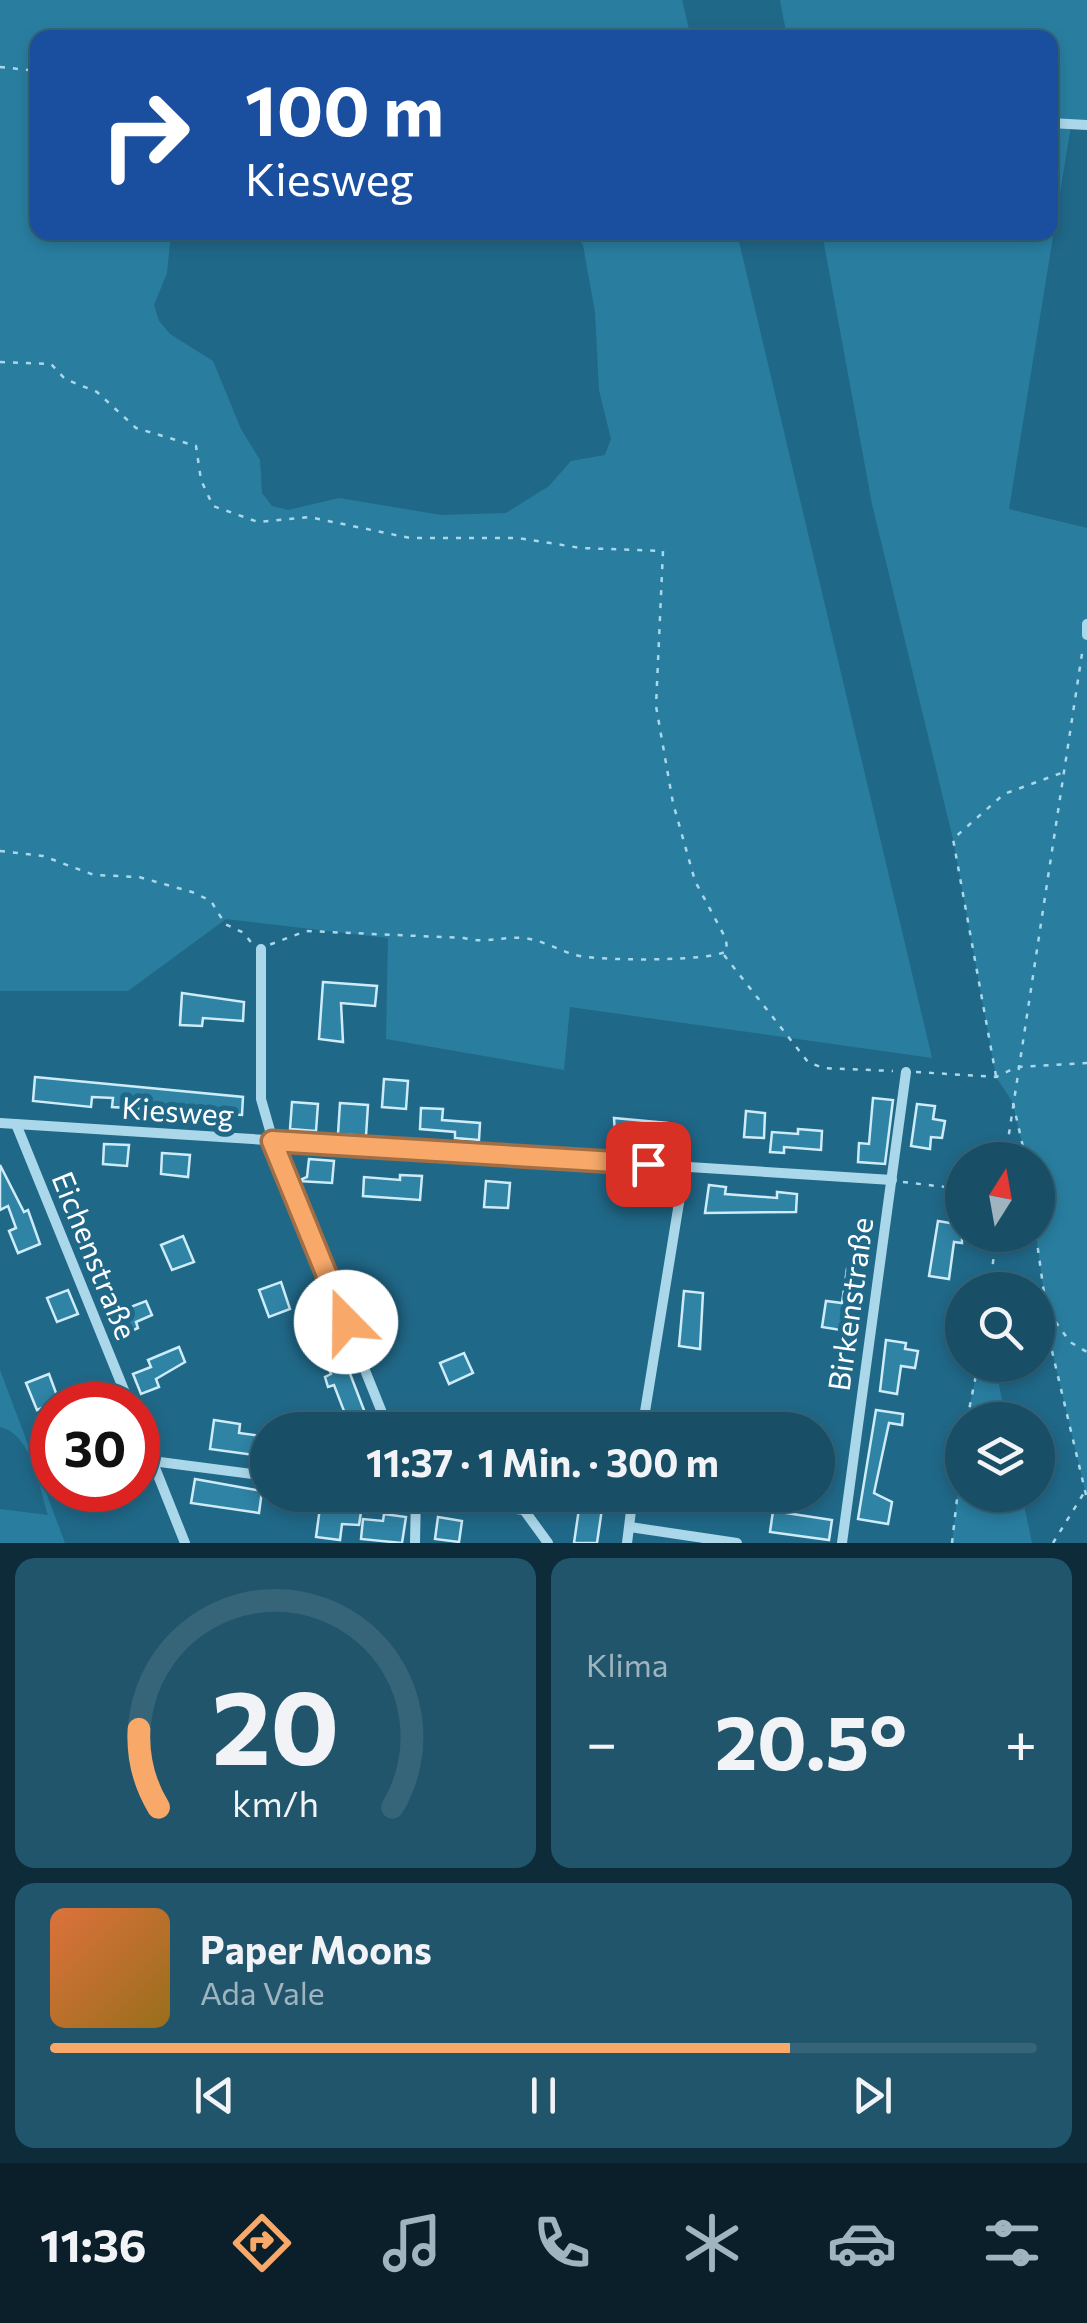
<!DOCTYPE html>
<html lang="de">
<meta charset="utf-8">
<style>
body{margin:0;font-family:Commissioner,sans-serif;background:#21556c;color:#f1f3f6;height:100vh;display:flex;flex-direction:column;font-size:38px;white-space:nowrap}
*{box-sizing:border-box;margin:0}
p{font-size:32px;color:#9fb4bf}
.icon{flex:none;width:55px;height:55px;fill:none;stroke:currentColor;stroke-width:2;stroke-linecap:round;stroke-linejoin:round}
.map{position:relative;height:1543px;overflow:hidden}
.panel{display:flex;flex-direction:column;gap:15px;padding:15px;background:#0d2b38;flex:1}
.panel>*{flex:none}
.banner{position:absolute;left:30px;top:30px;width:1028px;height:210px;border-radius:20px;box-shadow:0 5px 15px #0003,0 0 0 2px #36657a;background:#1a4fa0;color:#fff;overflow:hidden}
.needle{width:65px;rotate:11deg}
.fabs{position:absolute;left:945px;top:1142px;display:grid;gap:20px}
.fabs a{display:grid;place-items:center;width:110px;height:110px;border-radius:50%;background:#184e66;box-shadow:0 5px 15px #0003,0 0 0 2px #36657a;font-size:50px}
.speed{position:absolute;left:30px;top:1382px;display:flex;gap:20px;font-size:50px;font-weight:700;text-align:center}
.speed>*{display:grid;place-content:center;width:130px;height:130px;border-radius:50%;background:#184e66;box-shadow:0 5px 15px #0003,0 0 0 2px #36657a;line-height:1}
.speed .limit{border:15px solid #d22;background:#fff;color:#111}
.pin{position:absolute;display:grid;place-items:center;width:85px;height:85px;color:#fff;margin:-42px;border-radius:20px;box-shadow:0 5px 15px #0006}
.me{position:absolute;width:110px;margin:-55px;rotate:338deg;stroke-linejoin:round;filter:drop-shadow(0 0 8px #0008)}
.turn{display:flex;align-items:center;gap:35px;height:210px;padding:0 50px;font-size:45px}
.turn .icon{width:130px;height:130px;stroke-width:2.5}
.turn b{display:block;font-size:70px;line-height:85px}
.big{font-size:75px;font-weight:700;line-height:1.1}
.panel .tile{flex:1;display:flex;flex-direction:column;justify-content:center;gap:15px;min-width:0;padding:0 35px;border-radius:20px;background:#21556c}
.panel .dial{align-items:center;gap:0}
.dial svg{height:260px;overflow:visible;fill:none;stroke:#36657a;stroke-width:7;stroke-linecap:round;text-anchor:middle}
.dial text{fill:#f1f3f6;stroke:none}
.song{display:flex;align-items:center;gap:30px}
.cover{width:120px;height:120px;border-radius:15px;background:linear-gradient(135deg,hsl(20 70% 55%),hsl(40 70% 35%))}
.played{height:10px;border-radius:5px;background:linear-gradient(90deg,#f8a96a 75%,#36657a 75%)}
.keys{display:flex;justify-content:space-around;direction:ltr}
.heat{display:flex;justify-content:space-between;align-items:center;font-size:55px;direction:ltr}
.panel .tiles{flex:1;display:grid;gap:15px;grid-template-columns:1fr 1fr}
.tile:last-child{grid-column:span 2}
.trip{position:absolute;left:250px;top:1412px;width:585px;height:100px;border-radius:50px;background:#184e66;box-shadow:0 5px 15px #0003,0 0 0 2px #36657a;font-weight:700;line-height:100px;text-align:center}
.dock{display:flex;height:160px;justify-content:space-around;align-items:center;background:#0a1f29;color:#9fb4bf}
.dock .icon{width:70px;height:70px}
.dock .current{color:#f8a96a}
.dock b{font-size:45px;color:#f1f3f6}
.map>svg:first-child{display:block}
.green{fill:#297ea0}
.building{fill:#2f83a5;stroke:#ceecf8;stroke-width:2.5}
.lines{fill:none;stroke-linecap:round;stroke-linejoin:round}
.path{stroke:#aad8ea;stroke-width:2.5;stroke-dasharray:5 8;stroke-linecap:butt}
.street{stroke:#aad8ea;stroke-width:10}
.route-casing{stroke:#a16e45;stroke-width:25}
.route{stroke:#f8a96a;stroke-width:18}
.labels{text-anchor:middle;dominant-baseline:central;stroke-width:10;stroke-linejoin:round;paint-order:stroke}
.street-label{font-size:30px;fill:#fff;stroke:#206888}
</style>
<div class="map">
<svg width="1087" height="1543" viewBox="0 0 1087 1543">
<rect width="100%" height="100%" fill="#206888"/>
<g class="green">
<polygon points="0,0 682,0 691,37 38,38 38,232 171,233 167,273 154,305 159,321 170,334 213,361 241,429 260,460 262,493 272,506 288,510 339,498 441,515 506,513 549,486 571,461 605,455 611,439 599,390 595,312 583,245 572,233 737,233 932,1058 570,1007 564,1070 386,1039 388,938 226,919 128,991 0,991"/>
<polygon points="780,0 1087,0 1087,125 1071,125 1009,509 1087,528 1087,1499 1052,1351 1036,1235 1038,1160 1026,1160 1012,1101 996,1077 953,839 872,504 822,233 1050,232 1050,38 787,37"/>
<polygon points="978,1365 995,1365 1006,1420 967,1420"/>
<path d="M0,1370L65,1543H0V1509L48,1515C39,1487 32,1434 0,1427Z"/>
<polygon points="962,1455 962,1495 1022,1495 1032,1543 952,1543"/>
</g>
<g class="building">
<polygon points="323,982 377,986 375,1006 341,1003 343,1042 319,1039"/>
<polygon points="182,993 244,1002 243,1021 203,1018 202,1026 180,1025"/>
<polygon points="35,1077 243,1097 242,1115 112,1107 113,1098 92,1097 91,1107 33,1101"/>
<polygon points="384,1079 408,1081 406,1109 382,1107"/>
<polygon points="873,1098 893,1100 885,1164 858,1162 859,1143 869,1144"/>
<polygon points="292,1102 318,1104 316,1131 290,1129"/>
<polygon points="340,1103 368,1105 366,1136 338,1134"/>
<polygon points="917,1104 935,1106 933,1119 945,1121 942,1138 931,1137 930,1149 911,1146"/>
<polygon points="421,1108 443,1109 442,1120 480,1123 479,1140 455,1138 455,1132 420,1129"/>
<polygon points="746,1111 765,1113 764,1138 744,1137"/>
<polygon points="614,1118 667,1123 666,1140 633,1138 632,1151 616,1150"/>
<polygon points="798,1129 822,1131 821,1150 784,1147 784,1153 770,1152 772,1132 798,1134"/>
<polygon points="104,1144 129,1145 127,1166 103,1164"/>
<polygon points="162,1153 190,1155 188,1177 161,1174"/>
<polygon points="309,1159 334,1161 332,1183 298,1181 307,1177"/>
<polygon points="0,1165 24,1212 28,1210 40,1244 18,1253 9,1231 16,1228 8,1206 0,1210"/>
<polygon points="400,1175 422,1176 420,1200 363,1196 364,1177 400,1180"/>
<polygon points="486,1181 510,1183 508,1208 484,1207"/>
<polygon points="709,1185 726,1187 725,1194 777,1198 777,1192 797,1194 796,1212 705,1213"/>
<polygon points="938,1221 962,1225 962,1243 954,1242 949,1279 929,1276"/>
<polygon points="183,1236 194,1262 172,1270 161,1245"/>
<polygon points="847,1269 865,1272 853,1359 838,1357 841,1330 822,1327 826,1301 842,1303"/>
<polygon points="281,1282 290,1309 269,1317 259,1290"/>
<polygon points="68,1290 78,1314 57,1322 47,1298"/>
<polygon points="684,1291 703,1293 700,1349 679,1346"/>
<polygon points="146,1301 152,1315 136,1322 138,1328 123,1335 115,1313"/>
<polygon points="331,1328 345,1361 349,1359 353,1369 349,1371 367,1418 349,1424 334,1385 328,1387 325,1377 331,1374 317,1339"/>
<polygon points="886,1340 906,1343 905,1349 918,1351 915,1368 901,1366 897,1394 880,1391"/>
<polygon points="179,1347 185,1362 156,1379 159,1387 141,1394 133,1374 151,1367 148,1360"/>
<polygon points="464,1353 473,1373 449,1384 440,1363"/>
<polygon points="49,1374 59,1401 37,1410 26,1383"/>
<polygon points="876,1410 903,1414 902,1425 889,1423 874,1493 892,1502 888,1524 858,1519"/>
<polygon points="214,1420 240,1424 239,1433 268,1437 268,1457 210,1449"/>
<polygon points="195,1479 262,1491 259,1513 191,1503"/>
<polygon points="581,1495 604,1495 597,1543 574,1543"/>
<polygon points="353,1498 363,1499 359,1525 342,1524 340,1540 316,1537 321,1500 352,1505"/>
<polygon points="773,1511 832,1520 829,1540 770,1532"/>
<polygon points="384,1514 406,1517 402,1543 361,1539 363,1519 383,1521"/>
<polygon points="438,1517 462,1521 459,1542 435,1539"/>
</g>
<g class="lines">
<g class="path">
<polyline points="0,67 38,71"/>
<path d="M0,362L51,364L65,379L97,392L136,428L196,446L201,480L213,506L258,522L309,517L410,538H518L581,548L663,551L656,706L673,803L695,881L726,939L727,951C708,962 598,961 575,955C558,950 542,940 524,938C501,936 488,944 464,938L306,931L269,945"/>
<polyline points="0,851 43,856 94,875 139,877 192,892 211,901 225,924 244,933 253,945"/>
<polyline points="724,955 808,1062 823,1068 893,1071"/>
<polyline points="916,1072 996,1077 1017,1067 1087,1063"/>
<polyline points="996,1076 953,839 1004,794 1064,772"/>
<polyline points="1013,1103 1026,1160"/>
<polyline points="1005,1160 1083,647"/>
<polyline points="903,1182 962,1189"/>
<polyline points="1036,1235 1052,1351 1087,1499"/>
<polyline points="990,1290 996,1235"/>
<polyline points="1048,1311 1070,1342 1087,1352"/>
<polyline points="967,1420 978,1365"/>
<polyline points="952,1543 962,1455"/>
<polyline points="1053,1543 1087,1488"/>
</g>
<g class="street">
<polyline points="1050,123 1087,125"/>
<polyline points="1087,624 1087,635"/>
<polyline points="261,949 261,1099 273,1141 389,1430"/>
<polyline points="0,1123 892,1180"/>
<polyline points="16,1124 130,1405"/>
<polyline points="138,1425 185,1543"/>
<polyline points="642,1430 685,1166"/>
<polyline points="152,1461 268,1476"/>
<polyline points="413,1495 524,1510 548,1543"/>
<polyline points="524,1510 545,1495"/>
<polyline points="630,1527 737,1543"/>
<polyline points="415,1543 416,1495"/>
<polyline points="627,1543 633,1495"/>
<polyline points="842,1543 906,1072"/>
</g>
</g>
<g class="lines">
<g class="route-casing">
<polyline id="route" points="346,1322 272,1141 648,1164"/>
</g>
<use href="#route" class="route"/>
</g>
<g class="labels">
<g class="street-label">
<text transform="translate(178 1110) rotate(4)">Kiesweg</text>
<text transform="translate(96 1255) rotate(68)">Eichenstraße</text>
<text transform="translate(849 1304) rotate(-82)">Birkenstraße</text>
</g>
</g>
</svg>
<div class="fabs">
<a><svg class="needle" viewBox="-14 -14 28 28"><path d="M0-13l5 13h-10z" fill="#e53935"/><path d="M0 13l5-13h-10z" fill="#9fb4bf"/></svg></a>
<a><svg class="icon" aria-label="search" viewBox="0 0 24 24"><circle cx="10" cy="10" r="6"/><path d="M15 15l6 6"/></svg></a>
<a><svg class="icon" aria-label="layers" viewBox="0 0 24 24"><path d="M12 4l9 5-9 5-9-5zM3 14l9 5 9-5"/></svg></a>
</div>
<div class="speed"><div class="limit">30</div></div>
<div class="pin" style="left:648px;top:1164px;background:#d93025"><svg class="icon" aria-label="arrive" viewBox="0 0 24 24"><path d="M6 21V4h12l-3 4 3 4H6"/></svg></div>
<svg class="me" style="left:346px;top:1322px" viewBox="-20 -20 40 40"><circle r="19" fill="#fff"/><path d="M0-13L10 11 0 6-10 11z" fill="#f8a96a"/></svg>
<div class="trip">11:37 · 1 Min. · 300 m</div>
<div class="banner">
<div class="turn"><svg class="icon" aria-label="right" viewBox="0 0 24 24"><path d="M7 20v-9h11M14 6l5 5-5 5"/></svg><div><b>100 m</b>Kiesweg</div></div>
</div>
</div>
<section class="panel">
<div class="tiles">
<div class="tile dial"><svg viewBox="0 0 100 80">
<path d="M14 69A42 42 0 1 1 86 69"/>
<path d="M14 69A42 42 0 0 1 8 45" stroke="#f8a96a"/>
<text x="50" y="56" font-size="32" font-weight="700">20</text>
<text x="50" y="72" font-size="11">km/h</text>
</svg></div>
<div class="tile"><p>Klima</p>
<div class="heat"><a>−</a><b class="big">20.5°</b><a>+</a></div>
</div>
<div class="tile">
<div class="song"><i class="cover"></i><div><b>Paper Moons</b><p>Ada Vale</p></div></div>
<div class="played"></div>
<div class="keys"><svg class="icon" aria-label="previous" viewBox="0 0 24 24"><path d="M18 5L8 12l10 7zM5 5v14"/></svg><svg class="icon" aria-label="pause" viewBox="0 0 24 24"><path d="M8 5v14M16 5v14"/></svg><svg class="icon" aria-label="next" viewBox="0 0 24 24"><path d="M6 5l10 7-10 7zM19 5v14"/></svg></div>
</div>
</div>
</section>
<nav class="dock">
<b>11:36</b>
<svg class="icon current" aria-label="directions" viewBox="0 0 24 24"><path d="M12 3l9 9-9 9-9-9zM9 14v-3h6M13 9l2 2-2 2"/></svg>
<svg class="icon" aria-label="music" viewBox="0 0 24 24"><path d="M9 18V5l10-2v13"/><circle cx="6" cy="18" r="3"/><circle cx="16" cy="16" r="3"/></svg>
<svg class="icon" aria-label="phone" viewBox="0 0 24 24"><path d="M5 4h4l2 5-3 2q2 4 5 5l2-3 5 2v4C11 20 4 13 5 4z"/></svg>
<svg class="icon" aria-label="climate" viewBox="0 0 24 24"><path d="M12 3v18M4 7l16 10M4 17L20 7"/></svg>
<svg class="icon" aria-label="car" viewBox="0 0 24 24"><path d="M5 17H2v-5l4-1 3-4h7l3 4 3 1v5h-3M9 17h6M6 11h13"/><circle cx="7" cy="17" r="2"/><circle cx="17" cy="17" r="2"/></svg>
<svg class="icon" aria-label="filters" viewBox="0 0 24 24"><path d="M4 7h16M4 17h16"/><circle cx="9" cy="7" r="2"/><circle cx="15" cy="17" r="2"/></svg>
</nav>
